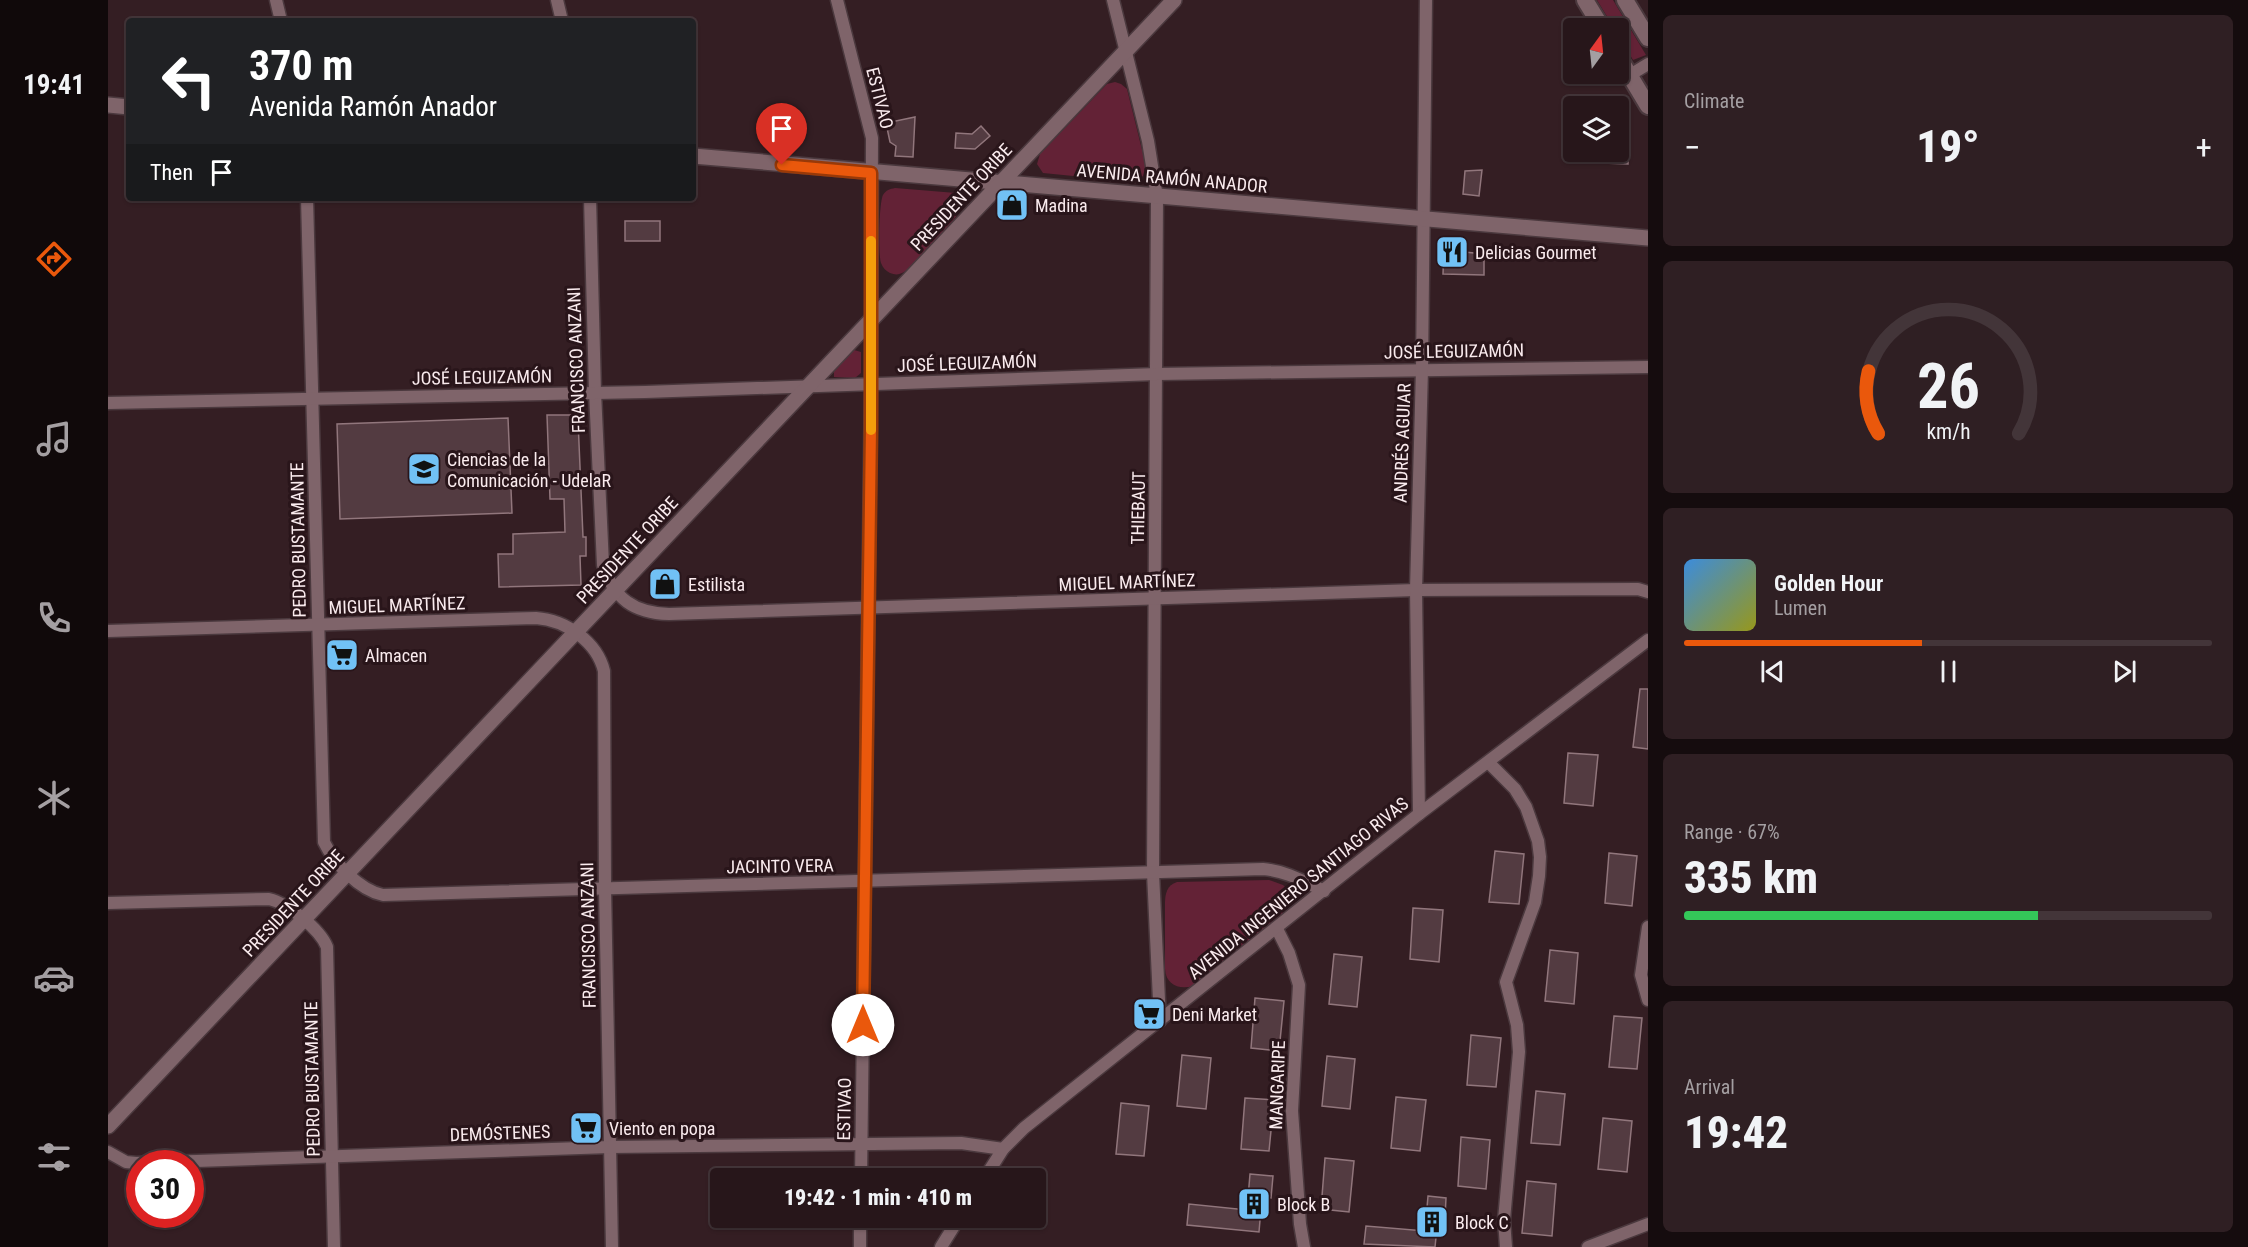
<!DOCTYPE html>
<meta charset="utf-8">
<style>
body{margin:0;font-family:"Roboto Condensed",sans-serif;background:#2f1f23;color:#f1f3f6;height:100vh;display:flex;flex-direction:column;font-size:22px;white-space:nowrap}
*{box-sizing:border-box;margin:0}
p{font-size:20px;color:#a49fa2}
.icon{flex:none;width:33px;height:33px;fill:none;stroke:currentColor;stroke-width:2;stroke-linecap:round;stroke-linejoin:round}
.map{position:relative;flex:1;overflow:hidden}
.side{display:flex;flex-direction:column;gap:15px;padding:15px;background:#150c0e;width:600px}
.side>*{flex:none}
.hud{position:absolute;left:18px;top:18px;width:570px;height:183px;border-radius:6px;box-shadow:0 2px 4px #0004,0 0 0 2px #433539;background:#202124;color:#fff;overflow:hidden}
.needle{width:39px;rotate:15deg}
.fabs{position:absolute;left:1455px;top:18px;display:grid;gap:12px}
.fabs a{display:grid;place-items:center;width:66px;height:66px;border-radius:6px;background:#27161a;box-shadow:0 2px 4px #0004,0 0 0 2px #433539;font-size:30px}
.speed{position:absolute;left:18px;top:1150px;display:flex;gap:12px;font-size:30px;font-weight:700;text-align:center}
.speed>*{display:grid;place-content:center;width:78px;height:78px;border-radius:50%;background:#27161a;box-shadow:0 2px 4px #0004,0 0 0 2px #433539;line-height:1}
.speed .limit{border:9px solid #d22;background:#fff;color:#111}
.pin{position:absolute;display:grid;place-items:center;width:51px;height:51px;color:#fff;margin:-62px -26px;border-radius:50% 50% 50% 0;rotate:-45deg;box-shadow:0 0 6px #0007}
.pin .icon{rotate:45deg}
.me{position:absolute;width:66px;margin:-33px;rotate:0deg;stroke-linejoin:round;filter:drop-shadow(0 0 4px #0008)}
.turn{display:flex;align-items:center;gap:21px;height:126px;padding:0 24px;font-size:27px}
.turn .icon{width:78px;height:78px;stroke-width:2.5}
.turn b{display:block;font-size:42px;line-height:51px}
.then{display:flex;align-items:center;height:57px;padding:0 24px;background:#0003;gap:12px;font-size:22px}
.big{font-size:45px;font-weight:800;line-height:1.1}
.side .tile{flex:1;display:flex;flex-direction:column;justify-content:center;gap:9px;min-width:0;padding:0 21px;border-radius:9px;background:#2f1f23}
.side .dial{align-items:center;gap:0}
.dial svg{height:156px;overflow:visible;fill:none;stroke:#433539;stroke-width:7;stroke-linecap:round;text-anchor:middle}
.dial text{fill:#f1f3f6;stroke:none}
.song{display:flex;align-items:center;gap:18px}
.cover{width:72px;height:72px;border-radius:9px;background:linear-gradient(135deg,hsl(210 70% 55%),hsl(60 70% 35%))}
.played{height:6px;border-radius:3px;background:linear-gradient(90deg,#ea580c 45%,#433539 45%)}
.keys{display:flex;justify-content:space-around;direction:ltr}
.heat{display:flex;justify-content:space-between;align-items:center;font-size:33px;direction:ltr}
.charge{height:9px;border-radius:4px;background:linear-gradient(90deg,#34c759 67%,#433539 0)}
.trip{position:absolute;left:602px;top:1168px;width:336px;height:60px;border-radius:6px;background:#27161a;box-shadow:0 2px 4px #0004,0 0 0 2px #433539;font-weight:800;line-height:60px;text-align:center}
main{display:flex;flex:1;min-height:0}
.tab-bar{display:flex;flex-direction:column;width:108px;justify-content:space-around;align-items:center;background:#10090a;color:#a49fa2}
.tab-bar .icon{width:42px;height:42px}
.tab-bar .current{color:#ea580c}
.tab-bar b{font-size:27px;color:#f1f3f6}
.map>svg:first-child{display:block}
.green{fill:#632236}
.building{fill:#533b41;stroke:#91767c;stroke-width:1.5}
.lines{fill:none;stroke-linecap:round;stroke-linejoin:round}
.minor-casing{stroke:#4b393e;stroke-width:15}
.tertiary-casing{stroke:#4b393e;stroke-width:18}
.secondary-casing{stroke:#4b393e;stroke-width:20}
.minor{stroke:#7f646a;stroke-width:12}
.tertiary{stroke:#7f646a;stroke-width:15}
.secondary{stroke:#7f646a;stroke-width:16}
.route-casing{stroke:#983908;stroke-width:15}
.route{stroke:#ea580c;stroke-width:10}
.slow{stroke:#f59e0b;stroke-width:10}
.labels{text-anchor:middle;dominant-baseline:central;stroke-width:6;stroke-linejoin:round;paint-order:stroke}
.street-label{font-size:18px;fill:#faebee;stroke:#29151a}
.poi-label{font-size:18px;fill:#faebee;stroke:#29151a;text-anchor:start}
</style>
<main>
<nav class="tab-bar">
<b>19:41</b>
<svg class="icon current" aria-label="directions" viewBox="0 0 24 24"><path d="M12 3l9 9-9 9-9-9zM9 14v-3h6M13 9l2 2-2 2"/></svg>
<svg class="icon" aria-label="music" viewBox="0 0 24 24"><path d="M9 18V5l10-2v13"/><circle cx="6" cy="18" r="3"/><circle cx="16" cy="16" r="3"/></svg>
<svg class="icon" aria-label="phone" viewBox="0 0 24 24"><path d="M5 4h4l2 5-3 2q2 4 5 5l2-3 5 2v4C11 20 4 13 5 4z"/></svg>
<svg class="icon" aria-label="climate" viewBox="0 0 24 24"><path d="M12 3v18M4 7l16 10M4 17L20 7"/></svg>
<svg class="icon" aria-label="car" viewBox="0 0 24 24"><path d="M5 17H2v-5l4-1 3-4h7l3 4 3 1v5h-3M9 17h6M6 11h13"/><circle cx="7" cy="17" r="2"/><circle cx="17" cy="17" r="2"/></svg>
<svg class="icon" aria-label="filters" viewBox="0 0 24 24"><path d="M4 7h16M4 17h16"/><circle cx="9" cy="7" r="2"/><circle cx="15" cy="17" r="2"/></svg>
</nav>
<div class="map">
<svg width="1540" height="1247" viewBox="0 0 1540 1247">
<rect width="100%" height="100%" fill="#341e23"/>
<g class="green">
<polygon points="1489,0 1505,0 1538,55 1525,60 1511,36 1510,28 1506,28"/>
<polygon points="1007,82 1013,84 1019,89 1038,166 1035,176 1026,182 935,173 929,164 932,154 999,84"/>
<path d="M787,188L848,193C852,196 856,197 856,203C855,212 805,267 796,272C791,275 787,275 782,273C778,271 775,268 773,263C770,254 771,203 775,195C778,190 782,189 787,188Z"/>
<polygon points="746,350 753,352 753,373 747,378 726,377 726,370"/>
<path d="M1161,880L1175,885L1180,890V906L1172,917L1085,986C1071,990 1058,985 1057,969V903C1057,894 1059,885 1069,882Z"/>
</g>
<g class="building">
<polygon points="807,117 805,157 787,156 788,146 782,142 778,123"/>
<polygon points="873,126 882,136 867,149 847,148 848,133 864,134"/>
<polygon points="1496,152 1520,152 1520,164 1495,163"/>
<polygon points="1374,170 1371,196 1355,194 1357,171"/>
<rect x="517" y="221" width="35" height="20"/>
<polygon points="1336,250 1376,254 1376,275 1335,274"/>
<polygon points="439,415 465,415 470,420 475,537 478,537 478,556 472,556 473,585 391,587 390,554 405,554 405,534 457,532 456,499 442,499"/>
<polygon points="400,418 404,513 232,519 229,424"/>
<polygon points="1532,689 1540,689 1540,749 1525,747"/>
<polygon points="1460,753 1490,755 1485,806 1456,803"/>
<polygon points="1387,851 1416,854 1411,904 1381,902"/>
<polygon points="1501,853 1529,856 1524,906 1497,903"/>
<polygon points="1305,908 1335,910 1331,962 1302,959"/>
<polygon points="1442,950 1470,953 1466,1004 1437,1001"/>
<polygon points="1226,954 1254,957 1249,1007 1221,1004"/>
<polygon points="1147,998 1176,1001 1171,1051 1143,1048"/>
<polygon points="1506,1016 1534,1018 1529,1069 1501,1067"/>
<polygon points="1363,1035 1393,1038 1388,1087 1359,1085"/>
<polygon points="1074,1055 1103,1058 1098,1109 1069,1106"/>
<polygon points="1219,1056 1247,1059 1242,1109 1214,1106"/>
<polygon points="1428,1091 1457,1094 1452,1145 1423,1143"/>
<polygon points="1288,1097 1318,1100 1312,1151 1283,1148"/>
<polygon points="1137,1098 1166,1100 1161,1151 1133,1149"/>
<polygon points="1013,1103 1041,1106 1036,1156 1008,1154"/>
<polygon points="1495,1118 1524,1121 1519,1172 1490,1169"/>
<polygon points="1353,1137 1382,1140 1378,1189 1350,1186"/>
<polygon points="1217,1158 1246,1161 1241,1212 1213,1209"/>
<polygon points="1142,1174 1165,1176 1163,1198 1154,1197 1151,1232 1079,1225 1081,1204 1139,1210"/>
<polygon points="1419,1181 1448,1184 1444,1236 1414,1233"/>
<polygon points="1320,1196 1338,1198 1337,1218 1330,1218 1327,1247 1256,1244 1258,1226 1317,1231"/>
</g>
<g class="lines">
<g class="minor-casing">
<g id="minor">
<polyline points="168,0 173,21"/>
<polyline points="449,0 454,21"/>
<polyline points="729,0 764,138 763,384 753,1179"/>
<polyline points="1005,0 1040,141 1049,197 1045,873 1052,1021"/>
<polyline points="1522,75 1540,64"/>
<path d="M199,198L216,842C226,863 251,890 275,895L1155,869C1178,871 1195,881 1216,891"/>
<path d="M482,198L487,392L495,565C506,599 526,613 561,614L1308,590L1530,589L1540,592"/>
<polyline points="0,403 537,392 1049,374 1540,367"/>
<path d="M0,631L428,618C458,620 489,642 496,671L497,888L504,1247"/>
<polyline points="1381,763 1407,789 1418,807 1430,841 1432,857 1431,876 1427,902 1398,982 1409,1025 1411,1052 1396,1220 1398,1247"/>
<polyline points="1311,814 1308,590 1314,369 1318,0"/>
<path d="M0,903L161,899C179,903 212,929 219,947L226,1247"/>
<polyline points="1540,927 1533,975 1540,1000"/>
<polyline points="1169,929 1181,953 1191,985 1184,1111 1192,1224 1196,1247"/>
<polyline points="0,1152 18,1162 28,1163 502,1147 853,1143 895,1149"/>
<polyline points="876,1179 895,1149 916,1128 1311,814 1540,640"/>
<polyline points="752,1247 752,1218"/>
<polyline points="833,1247 851,1218"/>
<polyline points="1480,1247 1540,1224"/>
</g>
</g>
<g class="tertiary-casing">
<g id="tertiary">
<polyline points="0,105 21,107"/>
<polyline points="585,156 1540,238"/>
<polyline points="0,1126 1066,0"/>
</g>
</g>
<g class="secondary-casing">
<g id="secondary">
<polyline points="1477,0 1494,28"/>
<polyline points="1517,0 1540,38"/>
<polyline points="1510,56 1540,106"/>
</g>
</g>
<use href="#minor" class="minor"/>
<use href="#tertiary" class="tertiary"/>
<use href="#secondary" class="secondary"/>
</g>
<g class="lines">
<g class="route-casing">
<polyline id="route" points="674,165 763,173 763,429 755,1025"/>
</g>
<use href="#route" class="route"/>
<polyline class="slow" points="763,430 763,241"/>
</g>
<defs>
<g id="shop-square" transform="scale(1.725)"><rect x="-9" y="-9" width="18" height="18" rx="4" fill="#71c1f5" stroke="#29151a"/><path d="M-5-2.5h2.3a2.7 3.5 0 0 1 5.4 0H5L5.5 6h-11ZM-1.5-2.5h3a1.5 2.3 0 0 0-3 0Z" fill="#111"/></g>
<g id="restaurant-square" transform="scale(1.725)"><rect x="-9" y="-9" width="18" height="18" rx="4" fill="#71c1f5" stroke="#29151a"/><path d="M-5-6h1v4h1v-4h1v4h1v-4h1v5L-1.5 .5V6h-2V.5L-5-1ZM5-6V6H3V1.5H1.5Q1.5-4 5-6Z" fill="#111"/></g>
<g id="university-square" transform="scale(1.725)"><rect x="-9" y="-9" width="18" height="18" rx="4" fill="#71c1f5" stroke="#29151a"/><path d="M0-5L7-2L0 1L-7-2ZM-4 1L0 2.5L4 1V4Q0 6-4 4Z" fill="#111"/></g>
<g id="supermarket-square" transform="scale(1.725)"><rect x="-9" y="-9" width="18" height="18" rx="4" fill="#71c1f5" stroke="#29151a"/><path d="M-6-5.5h2.5l.6 2H6L4.5 2H-2.5L-4.4-4H-6ZM-1.5 3.2a1.3 1.3 0 1 0 .1 0ZM3 3.2a1.3 1.3 0 1 0 .1 0Z" fill="#111"/></g>
<g id="building-square" transform="scale(1.725)"><rect x="-9" y="-9" width="18" height="18" rx="4" fill="#71c1f5" stroke="#29151a"/><path d="M-4-6H4V6H1V3H-1V6H-4ZM-2.5-4.3h1.7v1.8h-1.7ZM.8-4.3h1.7v1.8H.8ZM-2.5-1h1.7V.8h-1.7ZM.8-1h1.7V.8H.8Z" fill="#111"/></g>
</defs>
<g fill-rule="evenodd">
<use href="#shop-square" x="904" y="205"/>
<use href="#restaurant-square" x="1344" y="252"/>
<use href="#university-square" x="316" y="469"/>
<use href="#shop-square" x="557" y="584"/>
<use href="#supermarket-square" x="234" y="655"/>
<use href="#supermarket-square" x="1041" y="1014"/>
<use href="#supermarket-square" x="478" y="1128"/>
<use href="#building-square" x="1146" y="1204"/>
<use href="#building-square" x="1324" y="1222"/>
</g>
<g class="labels">
<g class="street-label">
<text transform="translate(772 98) rotate(76)">ESTIVAO</text>
<text transform="translate(1064 178) rotate(5)">AVENIDA RAMÓN ANADOR</text>
<text transform="translate(853 197) rotate(-47)">PRESIDENTE ORIBE</text>
<text transform="translate(1346 351) rotate(-1)">JOSÉ LEGUIZAMÓN</text>
<text transform="translate(468 360) rotate(-92)">FRANCISCO ANZANI</text>
<text transform="translate(859 363) rotate(-2)">JOSÉ LEGUIZAMÓN</text>
<text transform="translate(374 377) rotate(-1)">JOSÉ LEGUIZAMÓN</text>
<text transform="translate(1294 443) rotate(-88)">ANDRÉS AGUIAR</text>
<text transform="translate(1030 508) rotate(-89)">THIEBAUT</text>
<text transform="translate(190 540) rotate(-91)">PEDRO BUSTAMANTE</text>
<text transform="translate(519 550) rotate(-47)">PRESIDENTE ORIBE</text>
<text transform="translate(1019 582) rotate(-2)">MIGUEL MARTÍNEZ</text>
<text transform="translate(289 605) rotate(-2)">MIGUEL MARTÍNEZ</text>
<text transform="translate(672 866) rotate(-1)">JACINTO VERA</text>
<text transform="translate(1190 888) rotate(-39)">AVENIDA INGENIERO SANTIAGO RIVAS</text>
<text transform="translate(185 903) rotate(-47)">PRESIDENTE ORIBE</text>
<text transform="translate(480 935) rotate(-91)">FRANCISCO ANZANI</text>
<text transform="translate(204 1079) rotate(-91)">PEDRO BUSTAMANTE</text>
<text transform="translate(1169 1085) rotate(-88)">MANGARIPE</text>
<text transform="translate(736 1109) rotate(-89)">ESTIVAO</text>
<text transform="translate(392 1133) rotate(-2)">DEMÓSTENES</text>
</g>
<g class="poi-label">
<text x="927" y="205">Madina</text>
<text x="1367" y="252">Delicias Gourmet</text>
<text x="339" y="459">Ciencias de la<tspan x="339" dy="21">Comunicación - UdelaR</tspan></text>
<text x="580" y="584">Estilista</text>
<text x="257" y="655">Almacen</text>
<text x="1064" y="1014">Deni Market</text>
<text x="501" y="1128">Viento en popa</text>
<text x="1169" y="1204">Block B</text>
<text x="1347" y="1222">Block C</text>
</g>
</g>
</svg>
<div class="fabs">
<a><svg class="needle" viewBox="-14 -14 28 28"><path d="M0-13l5 13h-10z" fill="#e53935"/><path d="M0 13l5-13h-10z" fill="#a49fa2"/></svg></a>
<a><svg class="icon" aria-label="layers" viewBox="0 0 24 24"><path d="M12 4l9 5-9 5-9-5zM3 14l9 5 9-5"/></svg></a>
</div>
<div class="speed"><div class="limit">30</div></div>
<div class="pin" style="left:674px;top:165px;background:#d93025"><svg class="icon" aria-label="arrive" viewBox="0 0 24 24"><path d="M6 21V4h12l-3 4 3 4H6"/></svg></div>
<svg class="me" style="left:755px;top:1025px" viewBox="-20 -20 40 40"><circle r="19" fill="#fff"/><path d="M0-13L10 11 0 6-10 11z" fill="#ea580c"/></svg>
<div class="trip">19:42 · 1 min · 410 m</div>
<div class="hud">
<div class="turn"><svg class="icon" aria-label="left" viewBox="0 0 24 24"><path d="M17 20v-9H6M10 6l-5 5 5 5"/></svg><div><b>370 m</b>Avenida Ramón Anador</div></div>
<div class="then">Then<svg class="icon" aria-label="arrive" viewBox="0 0 24 24"><path d="M6 21V4h12l-3 4 3 4H6"/></svg></div>
</div>
</div>
<section class="side">
<div class="tile"><p>Climate</p>
<div class="heat"><a>−</a><b class="big">19°</b><a>+</a></div>
</div>
<div class="tile dial"><svg viewBox="0 0 100 80">
<path d="M14 69A42 42 0 1 1 86 69"/>
<path d="M14 69A42 42 0 0 1 9 37" stroke="#ea580c"/>
<text x="50" y="56" font-size="32" font-weight="700">26</text>
<text x="50" y="72" font-size="11">km/h</text>
</svg></div>
<div class="tile">
<div class="song"><i class="cover"></i><div><b>Golden Hour</b><p>Lumen</p></div></div>
<div class="played"></div>
<div class="keys"><svg class="icon" aria-label="previous" viewBox="0 0 24 24"><path d="M18 5L8 12l10 7zM5 5v14"/></svg><svg class="icon" aria-label="pause" viewBox="0 0 24 24"><path d="M8 5v14M16 5v14"/></svg><svg class="icon" aria-label="next" viewBox="0 0 24 24"><path d="M6 5l10 7-10 7zM19 5v14"/></svg></div>
</div>
<div class="tile"><p>Range · 67%</p><b class="big">335 km</b><div class="charge"></div></div>
<div class="tile"><p>Arrival</p><b class="big">19:42</b></div>
</section>
</main>
